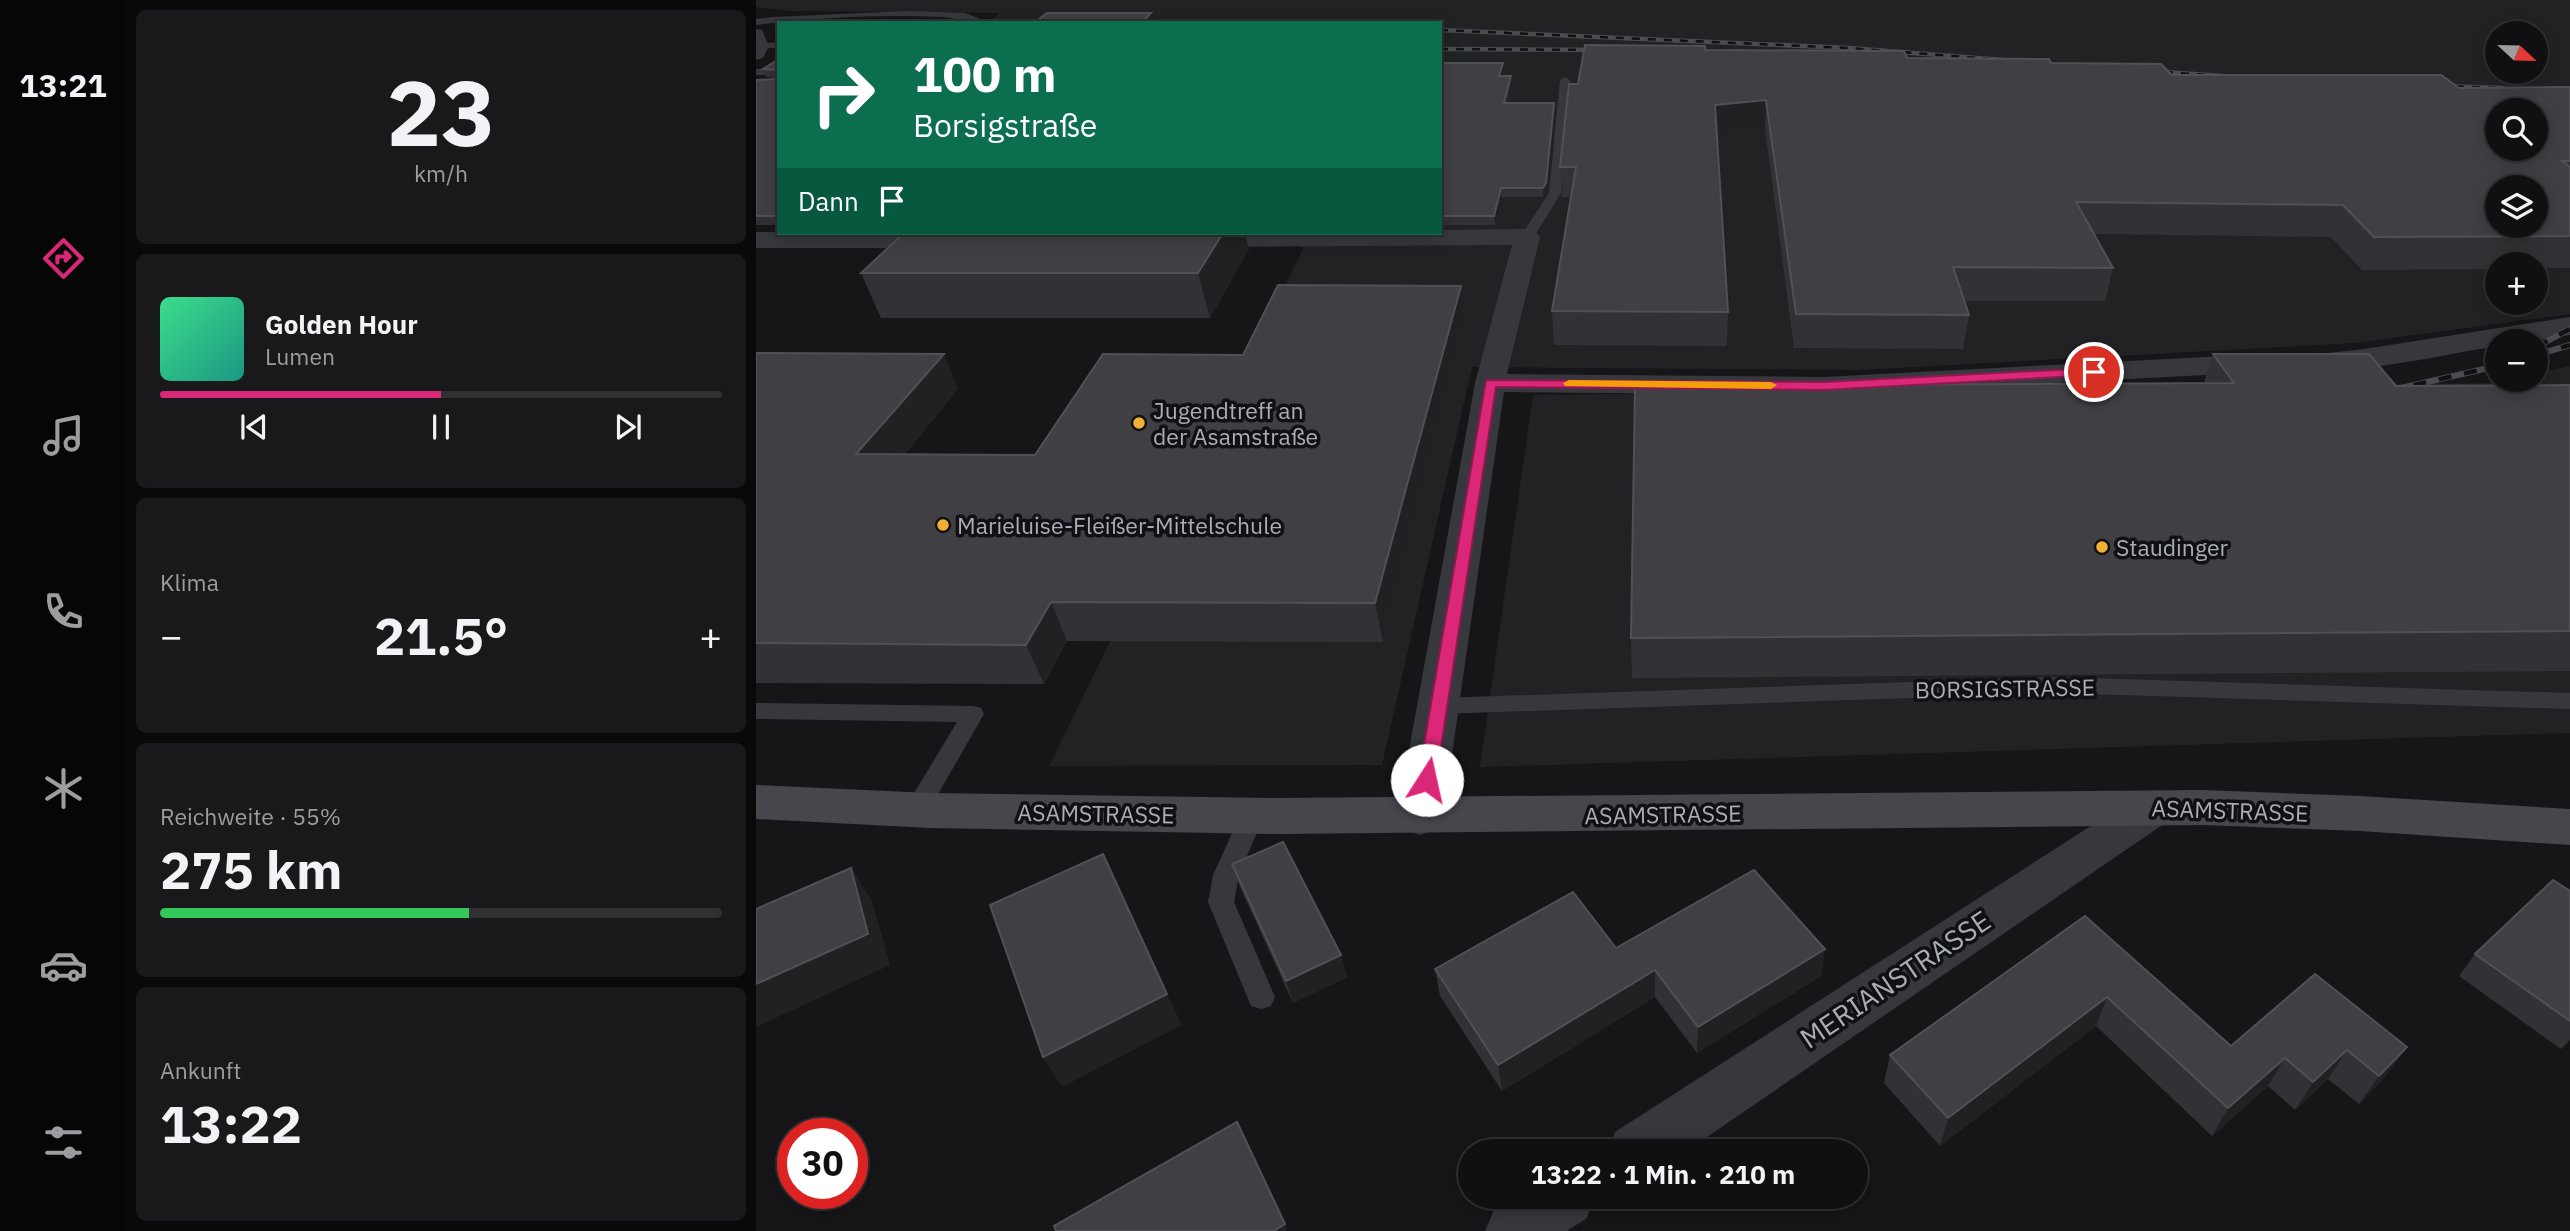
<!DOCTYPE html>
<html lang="de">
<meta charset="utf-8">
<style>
body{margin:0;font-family:"IBM Plex Sans",sans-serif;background:#19191b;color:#f1f3f6;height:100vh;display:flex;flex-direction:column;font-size:26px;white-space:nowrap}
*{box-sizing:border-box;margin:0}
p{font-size:23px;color:#9c9d9f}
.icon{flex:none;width:38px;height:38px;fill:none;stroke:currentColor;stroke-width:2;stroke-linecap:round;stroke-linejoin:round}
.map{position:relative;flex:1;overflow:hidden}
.sheet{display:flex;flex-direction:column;gap:10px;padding:10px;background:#09090a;width:630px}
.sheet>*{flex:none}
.banner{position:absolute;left:21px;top:21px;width:665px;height:214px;border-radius:0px;box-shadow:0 4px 18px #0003,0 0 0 2px #303032;background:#0b6e4f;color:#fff;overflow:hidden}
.needle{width:46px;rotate:112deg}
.fabs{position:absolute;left:1729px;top:21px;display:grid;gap:14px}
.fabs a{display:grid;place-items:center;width:63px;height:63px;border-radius:50%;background:#101012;box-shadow:0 4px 18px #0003,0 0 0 2px #303032;font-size:35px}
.speed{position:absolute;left:21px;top:1118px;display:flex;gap:14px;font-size:35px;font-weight:700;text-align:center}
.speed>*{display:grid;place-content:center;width:91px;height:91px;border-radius:50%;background:#101012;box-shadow:0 4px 18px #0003,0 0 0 2px #303032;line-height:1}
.speed .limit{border:10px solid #d22;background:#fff;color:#111}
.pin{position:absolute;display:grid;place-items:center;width:60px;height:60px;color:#fff;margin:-30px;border:4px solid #fff;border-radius:50%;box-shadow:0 2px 7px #0007}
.me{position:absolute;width:77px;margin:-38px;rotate:10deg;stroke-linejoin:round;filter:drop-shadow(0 0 5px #0008)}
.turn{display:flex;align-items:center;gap:24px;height:147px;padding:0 21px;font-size:32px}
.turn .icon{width:91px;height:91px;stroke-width:2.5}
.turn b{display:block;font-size:49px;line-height:60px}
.then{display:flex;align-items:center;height:66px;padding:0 21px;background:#0003;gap:14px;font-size:26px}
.big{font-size:52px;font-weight:700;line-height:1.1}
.sheet .card{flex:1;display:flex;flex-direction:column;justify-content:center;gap:10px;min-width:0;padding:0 24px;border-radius:10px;background:#19191b}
.sheet .dial{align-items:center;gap:0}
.dial b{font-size:91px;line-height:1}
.song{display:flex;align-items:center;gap:21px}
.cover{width:84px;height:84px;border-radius:10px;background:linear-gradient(135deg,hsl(150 70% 55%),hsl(170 70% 35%))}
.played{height:7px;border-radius:4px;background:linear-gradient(90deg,#db2777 50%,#303032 50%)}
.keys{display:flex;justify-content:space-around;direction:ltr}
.heat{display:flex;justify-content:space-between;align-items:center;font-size:38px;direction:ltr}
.charge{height:10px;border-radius:5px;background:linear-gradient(90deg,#34c759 55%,#303032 0)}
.trip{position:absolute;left:702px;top:1139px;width:410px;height:70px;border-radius:35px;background:#101012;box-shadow:0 4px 18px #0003,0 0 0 2px #303032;font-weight:700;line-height:70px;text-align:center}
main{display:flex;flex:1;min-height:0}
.menu{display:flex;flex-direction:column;width:126px;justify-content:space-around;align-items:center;background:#060607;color:#9c9d9f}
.menu .icon{width:49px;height:49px}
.menu .selected{color:#db2777}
.menu b{font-size:32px;color:#f1f3f6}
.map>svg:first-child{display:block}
.built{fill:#222225;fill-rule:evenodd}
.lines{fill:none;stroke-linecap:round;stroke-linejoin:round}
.lane{fill:#37383d;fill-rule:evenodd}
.street{fill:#37383d;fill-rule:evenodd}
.secondary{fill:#45474d;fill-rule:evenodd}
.rail-far1-casing{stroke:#4a4c52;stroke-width:4.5}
.rail-casing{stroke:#4a4c52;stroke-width:6}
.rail-far1{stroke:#111113;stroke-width:2.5;stroke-dasharray:8;stroke-linecap:butt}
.rail{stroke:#111113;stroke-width:4.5;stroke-dasharray:13;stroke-linecap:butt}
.wall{fill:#323236}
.shaded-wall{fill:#212124}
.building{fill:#3f3f44;stroke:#4f5156;stroke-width:2;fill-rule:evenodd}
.route{fill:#db2777;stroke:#8e194d;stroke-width:2}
.slow{fill:#f59e0b}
.poi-dot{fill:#f2b134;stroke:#111113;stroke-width:2.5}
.labels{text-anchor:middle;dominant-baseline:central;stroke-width:7;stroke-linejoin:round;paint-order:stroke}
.poi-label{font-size:23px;fill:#a8adb8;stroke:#111113;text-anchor:start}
.street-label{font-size:23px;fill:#a8adb8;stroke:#111113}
.near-street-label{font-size:28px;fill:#a8adb8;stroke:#111113}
</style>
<main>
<nav class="menu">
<b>13:21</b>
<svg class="icon selected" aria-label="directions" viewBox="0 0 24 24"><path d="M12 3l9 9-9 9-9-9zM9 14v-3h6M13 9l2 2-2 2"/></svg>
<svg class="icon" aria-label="music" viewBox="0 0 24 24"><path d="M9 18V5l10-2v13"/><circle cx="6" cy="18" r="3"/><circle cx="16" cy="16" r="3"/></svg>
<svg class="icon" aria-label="phone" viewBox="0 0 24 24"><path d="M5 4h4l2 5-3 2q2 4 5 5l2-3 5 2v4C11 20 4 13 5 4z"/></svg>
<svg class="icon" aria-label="climate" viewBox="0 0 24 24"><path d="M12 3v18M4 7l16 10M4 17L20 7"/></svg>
<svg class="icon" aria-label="car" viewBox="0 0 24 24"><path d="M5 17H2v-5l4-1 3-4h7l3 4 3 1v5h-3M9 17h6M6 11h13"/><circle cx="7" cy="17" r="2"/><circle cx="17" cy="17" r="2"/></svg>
<svg class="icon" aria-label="filters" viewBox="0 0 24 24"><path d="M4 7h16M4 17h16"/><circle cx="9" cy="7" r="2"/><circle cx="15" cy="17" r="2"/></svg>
</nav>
<section class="sheet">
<div class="card dial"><b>23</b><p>km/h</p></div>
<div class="card">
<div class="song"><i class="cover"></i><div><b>Golden Hour</b><p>Lumen</p></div></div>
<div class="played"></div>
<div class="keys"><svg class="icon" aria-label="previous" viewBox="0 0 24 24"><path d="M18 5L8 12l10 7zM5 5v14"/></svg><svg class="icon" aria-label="pause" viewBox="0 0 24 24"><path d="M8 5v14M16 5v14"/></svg><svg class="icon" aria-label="next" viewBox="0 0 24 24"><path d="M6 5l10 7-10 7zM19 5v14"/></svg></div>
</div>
<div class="card"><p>Klima</p>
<div class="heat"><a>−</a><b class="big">21.5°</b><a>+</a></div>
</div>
<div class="card"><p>Reichweite · 55%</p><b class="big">275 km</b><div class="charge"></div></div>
<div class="card"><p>Ankunft</p><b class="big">13:22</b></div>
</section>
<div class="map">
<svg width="1814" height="1231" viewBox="0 0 1814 1231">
<rect width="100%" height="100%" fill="#161618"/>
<g class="built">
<path d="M0,0H1814V314L1599,343L1103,370L716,367L626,765L293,766L547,249L542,233H684V23H233L243,13L33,11L0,7ZM1741,33H1780V72H1741ZM1741,110H1780V149H1741ZM1741,187H1780V226H1741ZM1741,264H1780V303H1741Z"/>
<polygon points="1814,366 1814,733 724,767 777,395 1733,383 1748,380 1780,380 1780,373"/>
</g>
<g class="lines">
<g class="lane">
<path d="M152,11L209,13L227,20L226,23C214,23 199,18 185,17C124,14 61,18 0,25V19L17,17Z"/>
<polygon points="23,42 23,48 0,48 0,44"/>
<rect x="0" y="69" width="23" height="6"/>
<polygon points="809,77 814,80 805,193 776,240 771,241 764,237 793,193 804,80"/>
<polygon points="1301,677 1814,693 1814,709 1301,693 684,714 676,712 673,706 676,700 684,698"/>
<polygon points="0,703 217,706 225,708 228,714 169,817 160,820 151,817 148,810 201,722 0,719"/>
<polygon points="496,806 505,809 508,816 483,875 478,902 519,997 515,1006 505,1009 495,1006 452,902 457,875 484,816 487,809"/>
</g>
<g class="street">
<polygon points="0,29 6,30 13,46 7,58 0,60"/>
<polygon points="771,229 780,232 784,237 751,374 1068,377 1507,354 1518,357 1522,363 1518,369 1507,372 1068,395 748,392 687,817 680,829 664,835 648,829 641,817 719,383 756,245 440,247 431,244 427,239 434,233 684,233 684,230"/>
<polygon points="0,232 192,233 199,235 203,240 199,245 190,248 0,248"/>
<path d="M1814,317V335L1771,341H1741V346C1696,353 1593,377 1553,367L1548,361L1553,355L1608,349Z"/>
<polygon points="1399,790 1415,795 1422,807 1415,819 929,1152 851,1152 859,1132 1383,795"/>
<polygon points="757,1197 839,1197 831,1218 811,1231 729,1231 738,1210"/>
</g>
<polygon class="secondary" points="0,785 174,793 523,798 1447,790 1604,796 1814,809 1814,845 1604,831 1447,825 523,834 174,828 0,819"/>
<g class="rail-far1-casing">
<g id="rail-far1">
<polyline points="684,30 1093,48 1247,60"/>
<polyline points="684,49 849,50"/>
<polyline points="1393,71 1467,76"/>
<polyline points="1684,86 1747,88"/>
</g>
</g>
<g class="rail-casing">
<g id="rail">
<polyline points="1780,347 1814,329"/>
<polyline points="1780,355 1814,345"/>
<polyline points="1632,391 1741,366"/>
</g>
</g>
<use href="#rail-far1" class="rail-far1"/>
<use href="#rail" class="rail"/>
</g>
<g class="wall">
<polygon points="949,50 1295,63 1416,75 1703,88 1814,87 1814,268 1780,268 1780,264 1741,264 1741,269 1606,270 1575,237 1338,234 1357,268 1349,301 1208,301 1213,315 1207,349 1038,348 1009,129 961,133 972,312 971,346 798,345 796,311 815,197 806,197 804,167 822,84"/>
<polygon points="23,59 23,225 0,225 0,80 21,79 21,78 10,77 7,69"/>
<polygon points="684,63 747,63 748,71 746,76 755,84 751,103 798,103 798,112 790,192 787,197 745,197 739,225 684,225"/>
<polygon points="493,249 454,318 125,318 105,273"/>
<polygon points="705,286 709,319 627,642 311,641 288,684 0,683 0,353 202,389 149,454 279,455 487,355"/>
<polygon points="1457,354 1640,386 1814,385 1814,671 876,678 875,638 1448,383"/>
<polygon points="476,864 585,955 591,977 537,1003 484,887"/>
<polygon points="1814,891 1814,1040 1805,1049 1703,976 1719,954"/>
<polygon points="1329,916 1475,1046 1559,974 1631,1075 1603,1104 1572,1079 1539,1110 1512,1086 1456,1136 1340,1026 1184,1146 1128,1083 1134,1055"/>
<polygon points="860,948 1069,949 1065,976 941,1053 899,997 746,1091 684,996 679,969"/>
</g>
<g class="shaded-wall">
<polygon points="395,13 397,20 395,23 385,23"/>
<polygon points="747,63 748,71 744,84 743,76"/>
<polygon points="755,76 755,84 748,111 748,103"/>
<polygon points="1010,100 1009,129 958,134 959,105"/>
<polygon points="798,103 798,112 790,192 787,197 787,188"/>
<polygon points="745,188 745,197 739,225 738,216"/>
<polygon points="467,233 489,233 493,249 454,318 442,273"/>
<polygon points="705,286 709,319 627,642 619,603"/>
<polygon points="188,354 202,389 119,491 100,454"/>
<polygon points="295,602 311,641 288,684 270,645"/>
<polygon points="95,868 116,900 134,965 0,1027 0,984"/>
<polygon points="1069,949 1065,976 941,1053 942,1027"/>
<polygon points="585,955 591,977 537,1003 530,981"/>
<polygon points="899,970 899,997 746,1091 742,1065"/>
<polygon points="411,994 426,1025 306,1087 287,1057"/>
<polygon points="1351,997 1340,1026 1184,1146 1192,1118"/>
<polygon points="1651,1047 1631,1075 1603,1104 1623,1076"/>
<polygon points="1591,1050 1572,1079 1539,1110 1557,1082"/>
<polygon points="1529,1058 1512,1086 1456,1136 1472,1108"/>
<polygon points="529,1224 531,1231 518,1231"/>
</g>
<g class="building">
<polygon points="291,13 395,13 385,23 278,23"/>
<path d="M829,45L949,46V50L1148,51L1151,58L1293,59L1295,63L1405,64L1416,75H1685L1703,88L1814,87V161H1806L1814,167V236L1618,237L1587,205L1320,202L1357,268L1197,267L1213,315L1040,314L1010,100L959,105L972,312L796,311L820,167H804L813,84H822ZM1741,110H1780V149H1741ZM1741,187H1780V226H1741Z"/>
<polygon points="23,59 23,216 0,216 0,80 21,79 21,70 7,69"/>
<polygon points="684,63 747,63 743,76 755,76 748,103 798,103 790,183 787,188 745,188 738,216 684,216"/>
<polygon points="148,233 467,233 442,273 105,273"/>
<polygon points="522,285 705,286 619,603 295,602 270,645 0,643 0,353 188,354 100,454 279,455 347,354 487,355"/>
<polygon points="1457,354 1613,354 1640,386 1814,385 1814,631 875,638 879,386 1478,383"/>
<polygon points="527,842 585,955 530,981 476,864"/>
<polygon points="347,854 411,994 287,1057 234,905"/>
<polygon points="95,868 112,934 0,984 0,909"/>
<polygon points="998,870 1069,949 942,1027 899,970 742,1065 679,969 817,892 860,948"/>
<polygon points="1797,880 1814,891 1814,1021 1719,954"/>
<polygon points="1329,916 1475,1046 1559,974 1651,1047 1623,1076 1591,1050 1557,1082 1529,1058 1472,1108 1351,997 1192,1118 1134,1055"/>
<polygon points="481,1122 529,1224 518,1231 300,1231 298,1226"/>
</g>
<polygon class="route" points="1338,368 1342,369 1342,375 1068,390 740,387 680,780 678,785 665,785 662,780 730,380 1068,382"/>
<polygon class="slow" points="813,380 1015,382 1021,385 1015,389 809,386 807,383"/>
<g class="poi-dot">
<circle cx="383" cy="423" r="7"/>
<circle cx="187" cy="525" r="7"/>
<circle cx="1346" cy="547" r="7"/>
</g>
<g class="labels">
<g class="poi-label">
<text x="397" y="410">Jugendtreff an<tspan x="397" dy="26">der Asamstraße</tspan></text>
<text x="201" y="525">Marieluise-Fleißer-Mittelschule</text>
<text x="1360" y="547">Staudinger</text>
</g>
<g class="street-label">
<text transform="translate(1249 688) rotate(-1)">BORSIGSTRASSE</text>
<text transform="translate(1474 810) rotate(2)">ASAMSTRASSE</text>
<text transform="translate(340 813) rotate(1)">ASAMSTRASSE</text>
<text transform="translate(907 814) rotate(-1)">ASAMSTRASSE</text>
</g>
<g class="near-street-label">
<text transform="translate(1139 979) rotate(-34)">MERIANSTRASSE</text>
</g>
</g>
</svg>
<div class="fabs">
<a><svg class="needle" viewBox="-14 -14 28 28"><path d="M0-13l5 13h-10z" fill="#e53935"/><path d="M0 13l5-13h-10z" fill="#9c9d9f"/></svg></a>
<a><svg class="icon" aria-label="search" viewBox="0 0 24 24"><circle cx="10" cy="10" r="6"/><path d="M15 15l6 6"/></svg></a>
<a><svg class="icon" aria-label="layers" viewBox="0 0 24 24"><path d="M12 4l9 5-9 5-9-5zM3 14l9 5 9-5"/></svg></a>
<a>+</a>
<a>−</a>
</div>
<div class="speed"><div class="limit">30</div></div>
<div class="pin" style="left:1338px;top:372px;background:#d93025"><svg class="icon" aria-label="arrive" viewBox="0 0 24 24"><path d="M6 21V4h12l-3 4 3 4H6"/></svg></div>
<svg class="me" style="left:671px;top:780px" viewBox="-20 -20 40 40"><circle r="19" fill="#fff"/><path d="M0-13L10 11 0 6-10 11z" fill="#db2777"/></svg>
<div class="trip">13:22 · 1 Min. · 210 m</div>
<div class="banner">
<div class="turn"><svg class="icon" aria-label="right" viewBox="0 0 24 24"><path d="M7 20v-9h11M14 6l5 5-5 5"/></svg><div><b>100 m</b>Borsigstraße</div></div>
<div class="then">Dann<svg class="icon" aria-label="arrive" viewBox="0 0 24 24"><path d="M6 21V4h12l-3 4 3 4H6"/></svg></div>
</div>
</div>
</main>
